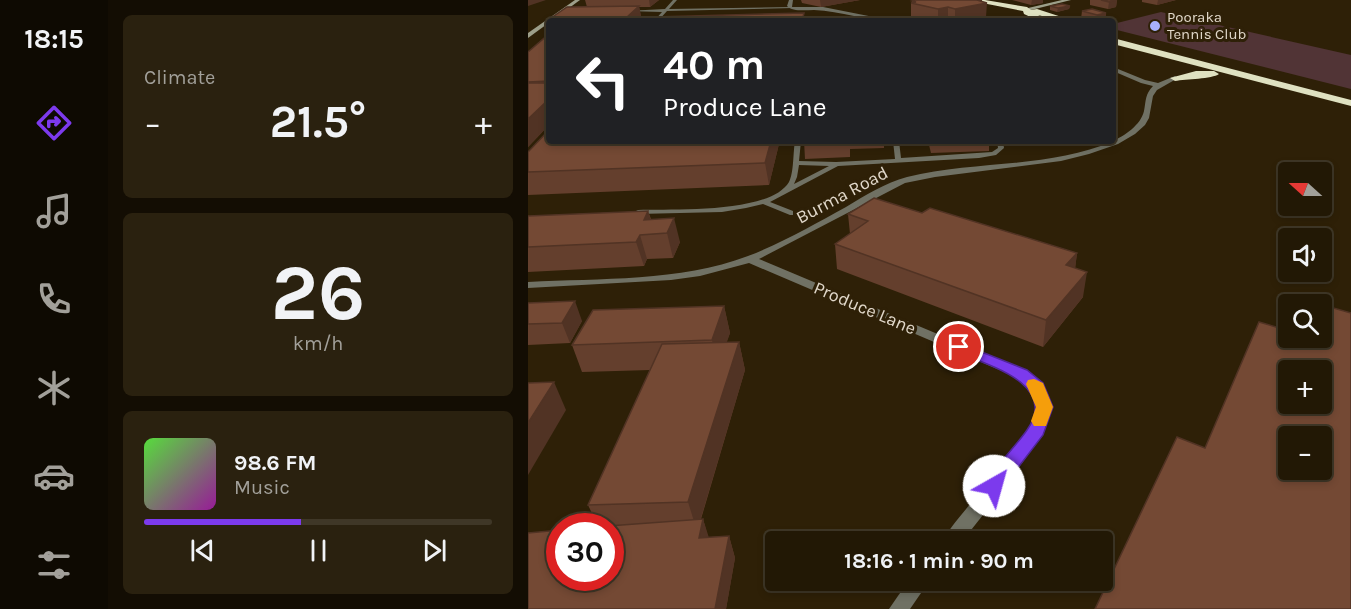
<!DOCTYPE html>
<meta charset="utf-8">
<style>
body{margin:0;font-family:Karla,sans-serif;background:#2a210f;color:#f1f3f6;height:100vh;display:flex;flex-direction:column;font-size:22px;white-space:nowrap}
*{box-sizing:border-box;margin:0}
p{font-size:20px;color:#a2a09a}
.icon{flex:none;width:33px;height:33px;fill:none;stroke:currentColor;stroke-width:2;stroke-linecap:round;stroke-linejoin:round}
.map{position:relative;flex:1;overflow:hidden}
.side{display:flex;flex-direction:column;gap:15px;padding:15px;background:#130d03;width:420px}
.side>*{flex:none}
.top-card{position:absolute;left:18px;top:18px;width:570px;height:126px;border-radius:6px;box-shadow:0 3px 9px #0003,0 0 0 2px #3f3727;background:#202124;color:#fff;overflow:hidden}
.needle{width:39px;rotate:291deg}
.buttons{position:absolute;left:750px;top:162px;display:grid;gap:12px}
.buttons a{display:grid;place-items:center;width:54px;height:54px;border-radius:6px;background:#221805;box-shadow:0 3px 9px #0003,0 0 0 2px #3f3727;font-size:30px}
.speed{position:absolute;left:18px;top:513px;display:flex;gap:12px;font-size:30px;font-weight:700;text-align:center}
.speed>*{display:grid;place-content:center;width:78px;height:78px;border-radius:50%;background:#221805;box-shadow:0 3px 9px #0003,0 0 0 2px #3f3727;line-height:1}
.speed .limit{border:9px solid #d22;background:#fff;color:#111}
.pin{position:absolute;display:grid;place-items:center;width:51px;height:51px;color:#fff;margin:-26px;border:3px solid #fff;border-radius:50%;box-shadow:0 2px 6px #0007}
.me{position:absolute;width:66px;margin:-33px;rotate:38deg;stroke-linejoin:round;filter:drop-shadow(0 0 4px #0008)}
.turn{display:flex;align-items:center;gap:21px;height:126px;padding:0 18px;font-size:27px}
.turn .icon{width:78px;height:78px;stroke-width:2.5}
.turn b{display:block;font-size:42px;line-height:51px}
.big{font-size:45px;font-weight:700;line-height:1.1}
.side .card{flex:1;display:flex;flex-direction:column;justify-content:center;gap:9px;min-width:0;padding:0 21px;border-radius:9px;background:#2a210f}
.side .dial{align-items:center;gap:0}
.dial b{font-size:78px;line-height:1}
.song{display:flex;align-items:center;gap:18px}
.cover{width:72px;height:72px;border-radius:9px;background:linear-gradient(135deg,hsl(110 70% 55%),hsl(300 70% 35%))}
.played{height:6px;border-radius:3px;background:linear-gradient(90deg,#7c3aed 45%,#3f3727 45%)}
.keys{display:flex;justify-content:space-around;direction:ltr}
.heat{display:flex;justify-content:space-between;align-items:center;font-size:33px;direction:ltr}
.trip{position:absolute;left:237px;top:531px;width:348px;height:60px;border-radius:6px;background:#221805;box-shadow:0 3px 9px #0003,0 0 0 2px #3f3727;font-weight:700;line-height:60px;text-align:center}
main{display:flex;flex:1;min-height:0}
.menu{display:flex;flex-direction:column;width:108px;justify-content:space-around;align-items:center;background:#0e0a02;color:#a2a09a}
.menu .icon{width:42px;height:42px}
.menu .on{color:#7c3aed}
.menu b{font-size:27px;color:#f1f3f6}
.map>svg:first-child{display:block}
.green{fill:#513436}
.lines{fill:none;stroke-linecap:round;stroke-linejoin:round}
.lane{fill:#707164;fill-rule:evenodd}
.street{fill:#707164;fill-rule:evenodd}
.secondary{fill:#9d9f8a;fill-rule:evenodd}
.highway{fill:#dfe1c1;fill-rule:evenodd}
.wall{fill:#643f2d}
.shaded-wall{fill:#513324}
.building{fill:#744934;stroke:#513324;stroke-width:1.5;fill-rule:evenodd}
.route{fill:#7c3aed;stroke:#51269a;stroke-width:1.5}
.slow{fill:#f59e0b}
.poi-dot{fill:#a7b1fc;stroke:#2e2007;stroke-width:2}
.labels{text-anchor:middle;dominant-baseline:central;stroke-width:6;stroke-linejoin:round;paint-order:stroke}
.far-poi-label{font-size:15px;fill:#e1d8ca;stroke:#2e2007;text-anchor:start}
.street-label{font-size:18px;fill:#e1d8ca;stroke:#2e2007}
</style>
<main>
<nav class="menu">
<b>18:15</b>
<svg class="icon on" aria-label="directions" viewBox="0 0 24 24"><path d="M12 3l9 9-9 9-9-9zM9 14v-3h6M13 9l2 2-2 2"/></svg>
<svg class="icon" aria-label="music" viewBox="0 0 24 24"><path d="M9 18V5l10-2v13"/><circle cx="6" cy="18" r="3"/><circle cx="16" cy="16" r="3"/></svg>
<svg class="icon" aria-label="phone" viewBox="0 0 24 24"><path d="M5 4h4l2 5-3 2q2 4 5 5l2-3 5 2v4C11 20 4 13 5 4z"/></svg>
<svg class="icon" aria-label="climate" viewBox="0 0 24 24"><path d="M12 3v18M4 7l16 10M4 17L20 7"/></svg>
<svg class="icon" aria-label="car" viewBox="0 0 24 24"><path d="M5 17H2v-5l4-1 3-4h7l3 4 3 1v5h-3M9 17h6M6 11h13"/><circle cx="7" cy="17" r="2"/><circle cx="17" cy="17" r="2"/></svg>
<svg class="icon" aria-label="filters" viewBox="0 0 24 24"><path d="M4 7h16M4 17h16"/><circle cx="9" cy="7" r="2"/><circle cx="15" cy="17" r="2"/></svg>
</nav>
<section class="side">
<div class="card"><p>Climate</p>
<div class="heat"><a>−</a><b class="big">21.5°</b><a>+</a></div>
</div>
<div class="card dial"><b>26</b><p>km/h</p></div>
<div class="card">
<div class="song"><i class="cover"></i><div><b>98.6 FM</b><p>Music</p></div></div>
<div class="played"></div>
<div class="keys"><svg class="icon" aria-label="previous" viewBox="0 0 24 24"><path d="M18 5L8 12l10 7zM5 5v14"/></svg><svg class="icon" aria-label="pause" viewBox="0 0 24 24"><path d="M8 5v14M16 5v14"/></svg><svg class="icon" aria-label="next" viewBox="0 0 24 24"><path d="M6 5l10 7-10 7zM19 5v14"/></svg></div>
</div>
</section>
<div class="map">
<svg width="823" height="609" viewBox="0 0 823 609">
<rect width="100%" height="100%" fill="#2e2007"/>
<polygon class="green" points="633,12 823,55 823,89 585,29 585,24"/>
<g class="lines">
<g class="lane">
<polygon points="145,0 149,0 141,9 263,7 265,8 139,11 130,21 126,21 134,12 98,11 137,9"/>
<path d="M267,141H273L271,161L308,162L367,159L365,141H371L373,158L464,152L470,148L469,141H475L476,148L468,155L451,158L310,166L242,202L265,211V215H262L235,204L218,208L194,212L110,214L106,212L110,210C144,209 242,214 261,182C266,173 265,152 267,141ZM271,165L301,166L266,184L269,177Z"/>
</g>
<g class="street">
<path d="M261,0H265L264,7H295L366,21C339,21 313,11 286,10C277,10 265,12 259,6Z"/>
<path d="M585,67L617,80L630,83L647,76L650,78L629,90L625,96L621,118L617,125L607,134L590,144L561,154L533,161L407,177L377,183L231,259L498,371C508,379 521,389 523,403C527,430 452,517 434,542H414C430,510 514,434 509,401C507,391 496,384 488,377L221,263L172,276L143,280L0,288V282C73,278 151,282 220,256C254,243 287,224 318,207C338,195 357,183 379,177C446,160 521,169 585,141C596,136 613,125 616,111C618,101 617,94 625,86L613,83L585,71Z"/>
<polygon points="381,580 402,580 382,609 361,609"/>
</g>
<g class="secondary">
<polygon points="47,0 52,0 0,38 0,33"/>
<polygon points="534,0 543,0 499,11 496,9"/>
</g>
<g class="highway">
<polygon points="439,0 457,0 499,7 503,10 509,9 546,21 533,21 510,15 521,21 511,21 496,14 495,11"/>
<polygon points="585,38 823,100 823,106 585,44"/>
<path d="M668,71H686L691,74C684,79 658,79 647,81L642,78Z"/>
</g>
</g>
<g class="wall">
<polygon points="57,0 131,0 122,7 111,7 114,21 24,21 23,18 59,7"/>
<polygon points="273,0 332,0 293,7 274,3"/>
<polygon points="484,0 515,0 515,3 503,5"/>
<polygon points="562,0 589,0 588,7 580,9 562,5"/>
<polygon points="614,0 648,0 629,5 614,2"/>
<polygon points="384,1 454,1 458,17 441,21 398,21 383,17 383,3 384,3"/>
<polygon points="522,6 542,6 541,9 529,12 522,10"/>
<polygon points="554,11 578,13 577,21 562,21 553,19"/>
<polygon points="21,34 21,125 0,147 0,52"/>
<polygon points="21,141 251,141 251,144 241,185 0,195 0,172"/>
<polygon points="276,141 356,141 356,148 322,149 322,157 277,159"/>
<polygon points="400,141 461,141 461,151 403,153"/>
<polygon points="120,211 123,219 152,242 145,258 119,259 116,266 0,272 0,216"/>
<polygon points="394,213 549,253 547,268 555,297 515,347 309,269 307,244 322,234 320,214"/>
<polygon points="0,303 54,321 42,343 0,345"/>
<polygon points="196,306 202,333 198,343 211,342 217,370 173,519 175,519 180,537 201,536 207,558 198,609 0,609 82,526 70,526 60,505 122,370 54,372 44,345"/>
</g>
<g class="shaded-wall">
<polygon points="0,0 18,0 0,6"/>
<polygon points="121,0 131,0 122,7"/>
<polygon points="292,0 332,0 293,7"/>
<polygon points="445,0 454,0 454,4 459,3 458,17 441,21 427,21 427,9"/>
<polygon points="504,0 515,0 515,3 503,5"/>
<polygon points="589,0 588,7 580,9 581,2"/>
<polygon points="630,0 648,0 629,5"/>
<polygon points="111,6 114,21 100,21 99,17"/>
<polygon points="542,6 541,9 529,12 530,8"/>
<polygon points="420,7 420,21 410,21 410,9"/>
<polygon points="578,13 577,21 568,21 569,15"/>
<polygon points="21,99 21,125 0,147 0,119"/>
<polygon points="243,141 251,141 251,144 241,185 237,163"/>
<polygon points="120,211 127,234 116,220"/>
<polygon points="146,218 152,242 145,258 139,233"/>
<polygon points="112,235 119,259 116,266 108,242"/>
<polygon points="549,253 546,279 538,265"/>
<polygon points="559,272 555,297 515,347 518,320"/>
<polygon points="47,301 54,321 42,343 34,323"/>
<polygon points="196,306 202,333 190,368 184,340"/>
<polygon points="211,342 217,370 169,531 160,502"/>
<polygon points="26,382 38,410 0,475 0,423"/>
<polygon points="175,519 182,541 171,538"/>
<polygon points="201,536 207,558 198,609 187,609"/>
</g>
<g class="building">
<polygon points="387,0 449,0 459,3 427,9 420,7 410,9 383,3 388,2 384,1"/>
<polygon points="573,0 589,0 581,2"/>
<polygon points="534,4 542,6 530,8 522,6"/>
<polygon points="111,6 99,17 23,18 39,7"/>
<polygon points="564,9 578,13 569,15 554,11"/>
<polygon points="276,13 274,21 122,21 125,17"/>
<polygon points="310,18 326,21 301,21"/>
<polygon points="21,34 21,81 0,82 0,52"/>
<polygon points="0,83 21,83 21,99 0,119"/>
<polygon points="20,131 21,131 21,141 243,141 237,163 0,172 0,152"/>
<polygon points="276,141 321,141 275,143"/>
<polygon points="346,198 394,213 402,208 549,253 538,265 559,272 518,320 307,244 340,221 320,214"/>
<polygon points="120,211 116,220 146,218 139,233 112,235 108,242 0,247 0,216"/>
<path d="M767,297L823,313V609H567L649,437L677,448L731,322L755,329L760,315V338H794V304H764ZM760,370H794V404H760ZM760,436H794V470H760Z"/>
<polygon points="47,301 34,323 0,324 0,303"/>
<polygon points="196,306 184,340 44,345 65,310"/>
<polygon points="211,342 160,502 60,505 134,344"/>
<polygon points="26,382 0,423 0,383"/>
<polygon points="175,519 171,538 201,536 187,609 0,609 0,533 32,530 32,578 82,578 82,526 80,526"/>
</g>
<path class="route" d="M431,343L499,370L515,383L525,407L515,435L472,491L466,493L459,491L457,486C467,465 486,449 499,430C532,383 457,364 425,351L423,347Z"/>
<polygon class="slow" points="506,379 515,383 525,407 518,426 506,426 503,421 508,407 498,384 500,380"/>
<circle class="poi-dot" cx="627" cy="26" r="6"/>
<g class="labels">
<g class="far-poi-label">
<text x="639" y="17">Pooraka<tspan x="639" dy="17">Tennis Club</tspan></text>
</g>
<g class="street-label">
<text transform="translate(314 195) rotate(-28)">Burma Road</text>
<text transform="translate(337 308) rotate(23)">Produce Lane</text>
</g>
</g>
</svg>
<div class="buttons">
<a><svg class="needle" viewBox="-14 -14 28 28"><path d="M0-13l5 13h-10z" fill="#e53935"/><path d="M0 13l5-13h-10z" fill="#a2a09a"/></svg></a>
<a><svg class="icon" aria-label="sound" viewBox="0 0 24 24"><path d="M4 9h4l5-4v14l-5-4H4zM17 9q2 3 0 6"/></svg></a>
<a><svg class="icon" aria-label="search" viewBox="0 0 24 24"><circle cx="10" cy="10" r="6"/><path d="M15 15l6 6"/></svg></a>
<a>+</a>
<a>−</a>
</div>
<div class="speed"><div class="limit">30</div></div>
<div class="pin" style="left:431px;top:347px;background:#d93025"><svg class="icon" aria-label="arrive" viewBox="0 0 24 24"><path d="M6 21V4h12l-3 4 3 4H6"/></svg></div>
<svg class="me" style="left:466px;top:486px" viewBox="-20 -20 40 40"><circle r="19" fill="#fff"/><path d="M0-13L10 11 0 6-10 11z" fill="#7c3aed"/></svg>
<div class="trip">18:16 · 1 min · 90 m</div>
<div class="top-card">
<div class="turn"><svg class="icon" aria-label="left" viewBox="0 0 24 24"><path d="M17 20v-9H6M10 6l-5 5 5 5"/></svg><div><b>40 m</b>Produce Lane</div></div>
</div>
</div>
</main>
